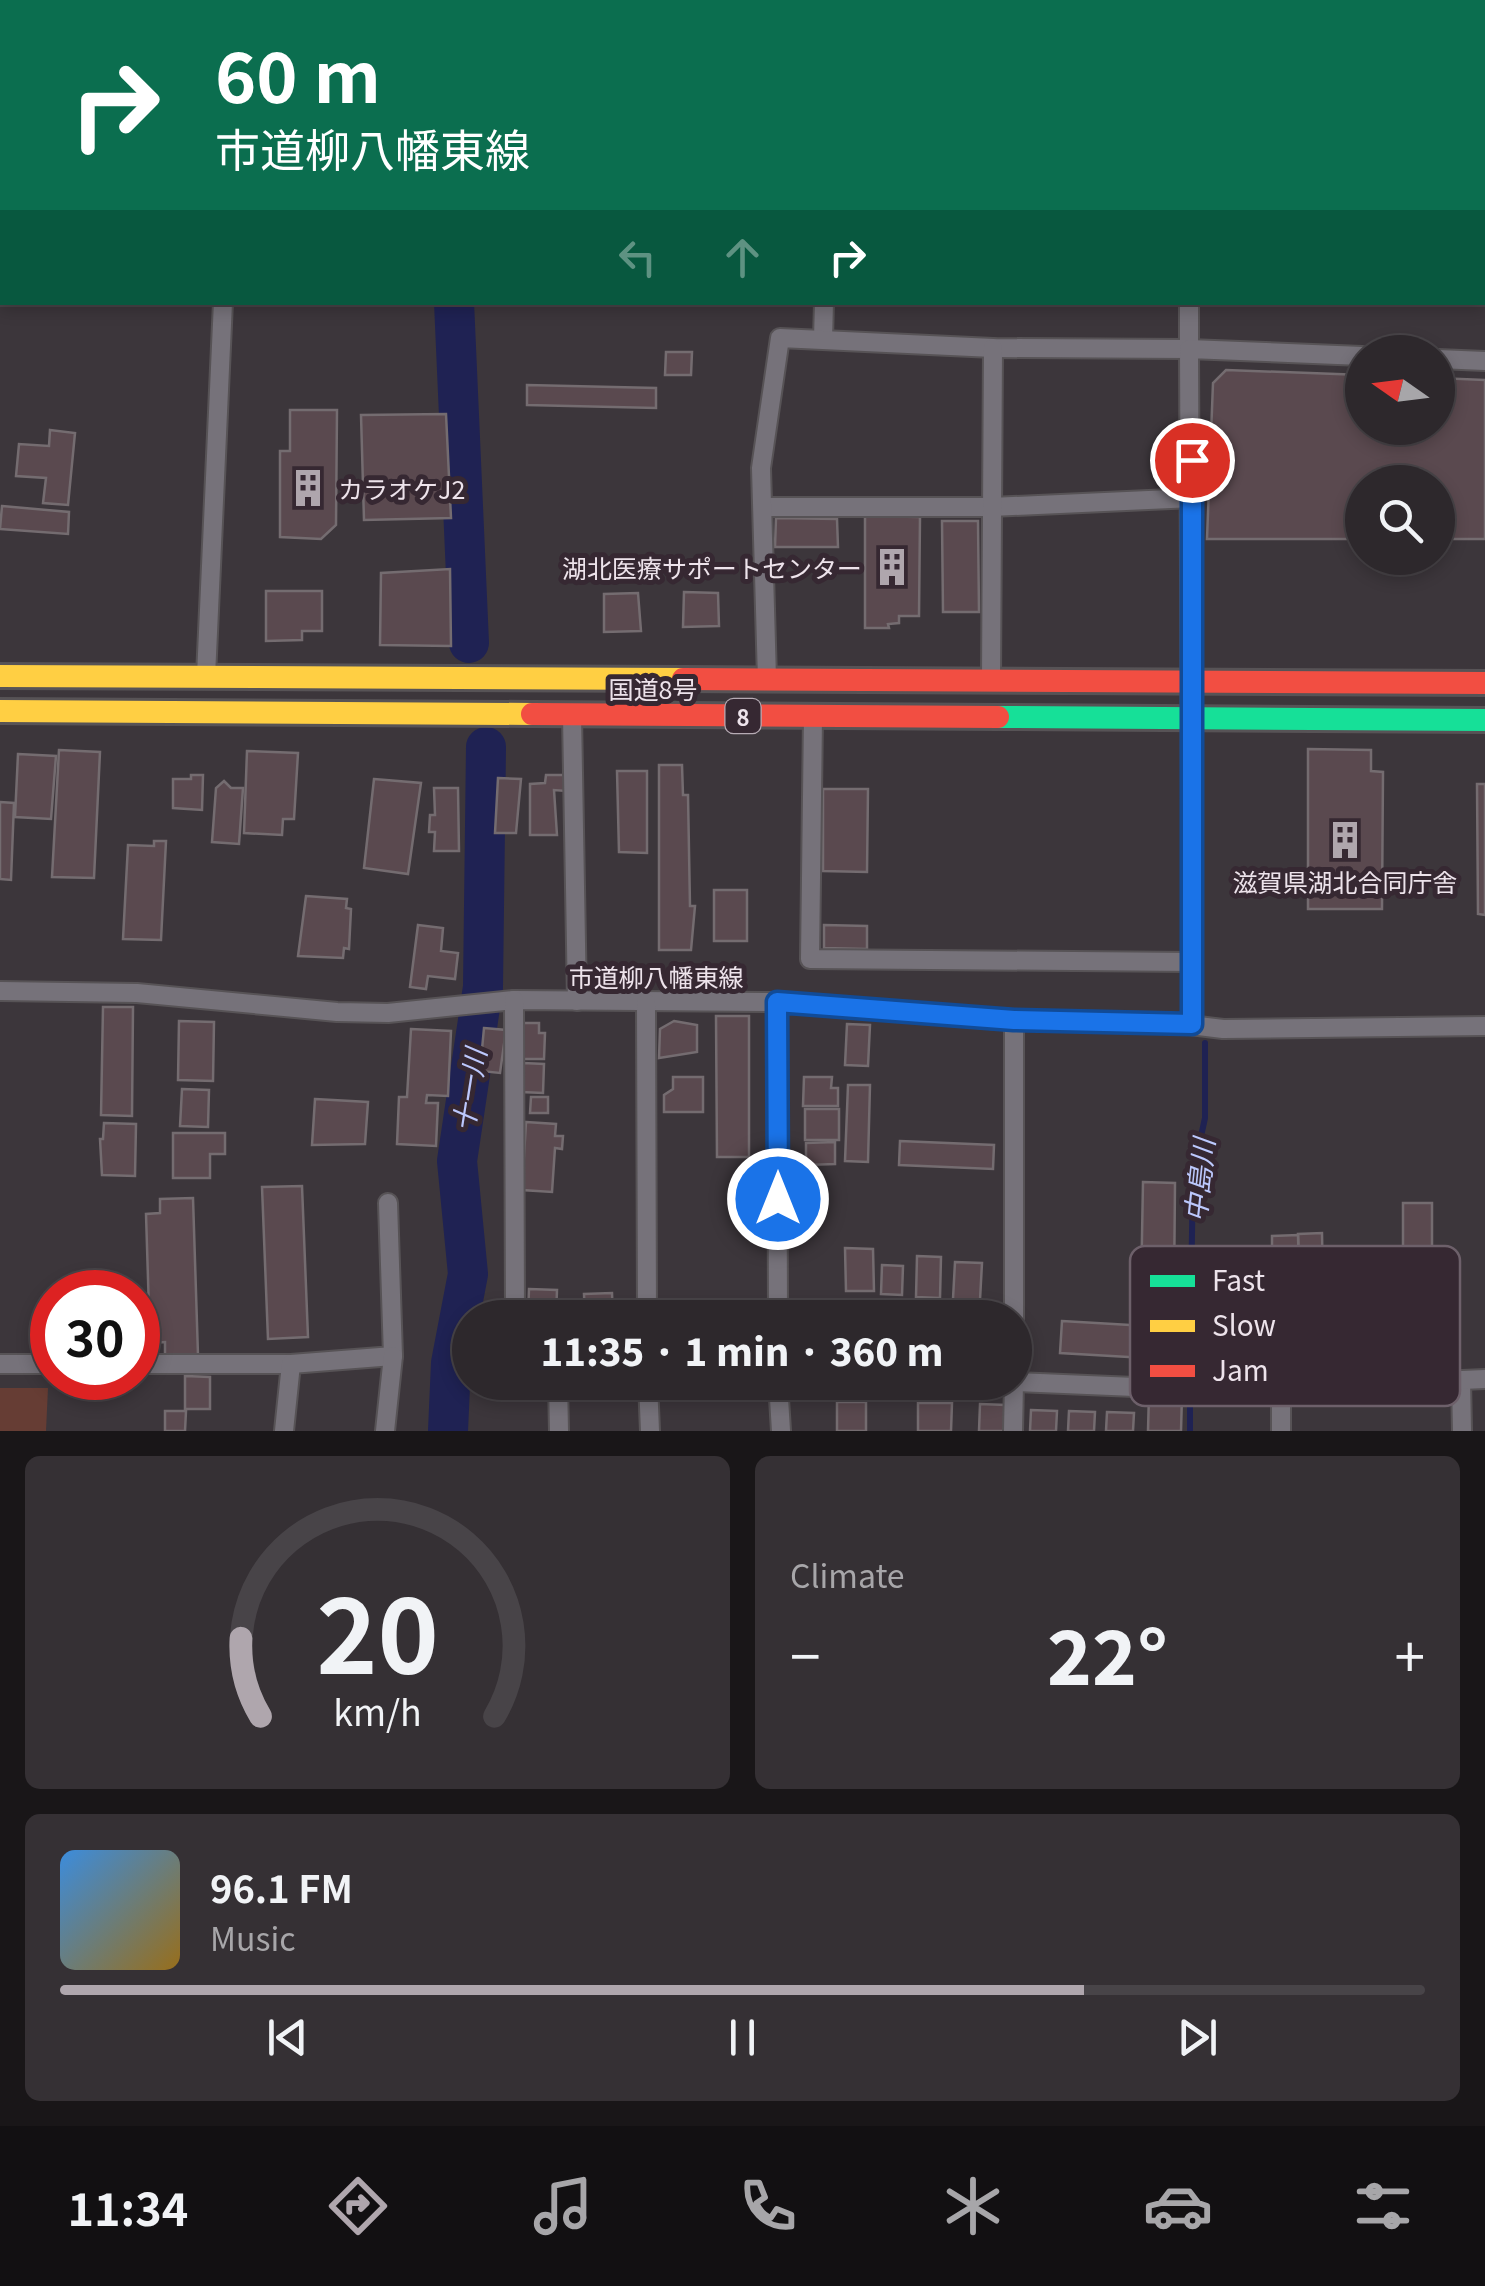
<!DOCTYPE html>
<meta charset="utf-8">
<style>
body{margin:0;font-family:Georgia,"Noto Sans JP",serif;background:#353034;color:#f1f3f6;height:100vh;display:flex;flex-direction:column;font-size:38px;white-space:nowrap}
*{box-sizing:border-box;margin:0}
p{font-size:32px;color:#a7a6a9}
.icon{flex:none;width:55px;height:55px;fill:none;stroke:currentColor;stroke-width:2;stroke-linecap:round;stroke-linejoin:round}
.map{position:relative;height:1431px;overflow:hidden}
.details{display:flex;flex-direction:column;gap:25px;padding:25px;background:#191618;flex:1}
.details>*{flex:none}
.hud{position:absolute;left:0px;top:0px;width:1485px;height:305px;box-shadow:0 5px 15px #0003,0 0 0 2px #484448;background:#0b6e4f;color:#fff;overflow:hidden}
.needle{width:65px;rotate:284deg}
.tools{position:absolute;left:1345px;top:335px;display:grid;gap:20px}
.tools a{display:grid;place-items:center;width:110px;height:110px;border-radius:50%;background:#2d282c;box-shadow:0 5px 15px #0003,0 0 0 2px #484448;font-size:50px}
.speed{position:absolute;left:30px;top:1270px;display:flex;gap:20px;font-size:50px;font-weight:700;text-align:center}
.speed>*{display:grid;place-content:center;width:130px;height:130px;border-radius:50%;background:#2d282c;box-shadow:0 5px 15px #0003,0 0 0 2px #484448;line-height:1}
.speed .limit{border:15px solid #d22;background:#fff;color:#111}
.pin{position:absolute;display:grid;place-items:center;width:85px;height:85px;color:#fff;margin:-42px;border:5px solid #fff;border-radius:50%;box-shadow:0 2px 10px #0007}
.me{position:absolute;width:110px;margin:-55px;rotate:0deg;stroke-linejoin:round;filter:drop-shadow(0 0 8px #0008)}
.turn{display:flex;align-items:center;gap:35px;height:210px;padding:0 50px;font-size:45px}
.turn .icon{width:130px;height:130px;stroke-width:2.5}
.turn b{display:block;font-size:70px;line-height:85px}
.lanes{display:flex;align-items:center;height:95px;padding:0 50px;background:#0003;justify-content:center;gap:50px;direction:ltr}
.lanes .off{opacity:.35}
.big{font-size:75px;font-weight:800;line-height:1.1}
.details .widget{flex:1;display:flex;flex-direction:column;justify-content:center;gap:15px;min-width:0;padding:0 35px;border-radius:15px;background:#353034}
.details .dial{align-items:center;gap:0}
.dial svg{height:260px;overflow:visible;fill:none;stroke:#484448;stroke-width:7;stroke-linecap:round;text-anchor:middle}
.dial text{fill:#f1f3f6;stroke:none}
.song{display:flex;align-items:center;gap:30px}
.cover{width:120px;height:120px;border-radius:15px;background:linear-gradient(135deg,hsl(210 70% 55%),hsl(40 70% 35%))}
.played{height:10px;border-radius:5px;background:linear-gradient(90deg,#afa6ad 75%,#484448 75%)}
.keys{display:flex;justify-content:space-around;direction:ltr}
.heat{display:flex;justify-content:space-between;align-items:center;font-size:55px;direction:ltr}
.details .tiles{flex:1;display:grid;gap:25px;grid-template-columns:1fr 1fr}
.widget:last-child{grid-column:span 2}
.trip{position:absolute;left:452px;top:1300px;width:580px;height:100px;border-radius:50px;background:#2d282c;box-shadow:0 5px 15px #0003,0 0 0 2px #484448;font-weight:800;line-height:100px;text-align:center}
.menu{display:flex;height:160px;justify-content:space-around;align-items:center;background:#121012;color:#a7a6a9}
.menu .icon{width:70px;height:70px}
.menu .selected{color:#afa6ad}
.menu b{font-size:45px;color:#f1f3f6}
.map>svg:first-child{display:block}
.green{fill:#663d34}
.lines{fill:none;stroke-linecap:round;stroke-linejoin:round}
.stream{stroke:#1f2253;stroke-width:6}
.river{stroke:#1f2253;stroke-width:40}
.building{fill:#5a494f;stroke:#746c70;stroke-width:2.5}
.street-casing{stroke:#575356;stroke-width:22}
.fast-casing{stroke:#575356;stroke-width:28}
.slow-casing{stroke:#575356;stroke-width:28}
.jam-casing{stroke:#575356;stroke-width:28}
.street{stroke:#76727a;stroke-width:18}
.fast{stroke:#16e098;stroke-width:22}
.slow{stroke:#ffcf43;stroke-width:22}
.jam{stroke:#f24e42;stroke-width:22}
.route-casing{stroke:#114b97;stroke-width:25}
.route{stroke:#1a73e8;stroke-width:18}
.labels{text-anchor:middle;dominant-baseline:central;stroke-width:10;stroke-linejoin:round;paint-order:stroke}
.shield{fill:#362832;stroke:#b6abb4;stroke-width:2.5}
.shield-label{font-size:22px;font-weight:bold;fill:#ede3eb}
.poi-label{font-size:25px;fill:#ede3eb;stroke:#362832;text-anchor:start}
.street-label{font-size:25px;fill:#ede3eb;stroke:#362832}
.water-label{font-size:28px;font-style:italic;fill:#bcc8fd;stroke:#362832}
.key{fill:#362832;stroke:#6d606a;stroke-width:2.5}
.key-label{font-size:28px;fill:#ede3eb}
</style>
<div class="map">
<svg width="1485" height="1431" viewBox="0 0 1485 1431">
<rect width="100%" height="100%" fill="#3c363b"/>
<polygon class="green" points="0,1388 48,1388 46,1431 0,1431"/>
<g class="lines">
<g class="stream">
<polyline points="1482,301 1485,302"/>
<polyline points="1190,1431 1190,1398 1207,1347 1191,1294 1193,1173 1205,1118 1205,1043"/>
</g>
<g class="river">
<polyline points="443,0 443,2"/>
<polyline points="1482,26 1485,26"/>
<polyline points="0,79 2,79"/>
<polyline points="454,302 469,643"/>
<polyline points="448,1431 451,1363 468,1274 457,1161 483,987 486,747"/>
</g>
</g>
<g class="building">
<polygon points="666,352 692,352 691,375 665,375"/>
<polygon points="1226,370 1362,375 1362,428 1438,428 1438,378 1485,380 1485,539 1438,539 1438,482 1362,482 1362,539 1207,539 1213,383"/>
<polygon points="527,385 656,388 656,408 527,405"/>
<polygon points="290,410 337,410 336,525 321,539 280,537 280,451 290,451"/>
<polygon points="446,414 451,518 364,520 361,415"/>
<polygon points="50,430 75,433 68,505 43,503 46,478 16,476 19,444 49,446"/>
<polygon points="2,506 69,512 68,534 0,529"/>
<polygon points="865,516 920,517 919,616 899,616 899,623 888,624 889,628 865,628"/>
<polygon points="776,518 837,519 838,547 775,547"/>
<polygon points="942,521 978,521 979,612 943,612"/>
<polygon points="450,569 451,646 380,645 381,573"/>
<polygon points="266,591 322,591 322,631 302,631 302,640 266,641"/>
<polygon points="684,592 718,593 719,626 683,627"/>
<polygon points="638,593 641,631 604,632 604,594"/>
<polygon points="1308,749 1371,750 1371,771 1383,772 1382,909 1308,909"/>
<polygon points="59,750 100,752 94,878 52,877"/>
<polygon points="247,751 298,753 294,819 283,819 282,835 244,833"/>
<polygon points="18,754 56,756 51,819 15,817"/>
<polygon points="659,765 682,765 683,795 688,795 690,906 695,906 691,950 659,950"/>
<polygon points="617,771 647,771 647,853 619,852"/>
<polygon points="191,775 203,775 202,810 173,808 173,779 191,779"/>
<polygon points="546,775 567,775 566,791 554,790 557,835 530,835 530,784 545,783"/>
<polygon points="498,778 521,779 516,833 495,833"/>
<polygon points="374,779 421,783 408,874 364,868"/>
<polygon points="224,781 231,788 243,788 239,844 212,842 216,788"/>
<polygon points="1477,784 1485,784 1485,915 1478,914"/>
<polygon points="434,788 458,788 459,851 434,851 435,832 429,832 430,815 435,815"/>
<polygon points="823,789 868,789 867,872 823,871"/>
<polygon points="0,802 14,803 11,880 0,879"/>
<polygon points="154,841 166,841 161,940 123,939 128,845 154,846"/>
<rect x="714" y="890" width="33" height="51"/>
<polygon points="306,896 347,899 346,908 351,909 349,949 344,948 343,958 298,956"/>
<polygon points="418,925 443,928 441,951 458,953 455,979 428,976 426,989 410,987"/>
<polygon points="824,925 867,926 867,949 824,948"/>
<polygon points="103,1007 133,1007 132,1116 101,1115"/>
<polygon points="716,1016 749,1016 749,1157 717,1157"/>
<polygon points="179,1021 214,1022 213,1081 178,1080"/>
<polygon points="674,1021 697,1025 697,1052 659,1058 660,1029"/>
<polygon points="523,1023 539,1023 539,1033 545,1033 544,1059 522,1059"/>
<polygon points="847,1024 870,1025 868,1066 845,1065"/>
<polygon points="484,1028 506,1030 500,1073 480,1071"/>
<polygon points="411,1029 451,1031 448,1096 427,1095 426,1103 438,1103 436,1146 397,1144 399,1097 407,1097"/>
<polygon points="523,1063 544,1064 543,1093 521,1092"/>
<polygon points="673,1077 703,1077 703,1112 664,1112 664,1095 673,1089"/>
<polygon points="804,1077 832,1077 831,1088 838,1088 838,1106 803,1106"/>
<polygon points="848,1085 870,1085 868,1162 845,1161"/>
<polygon points="182,1089 209,1090 208,1127 180,1126"/>
<polygon points="531,1097 548,1097 548,1113 530,1113"/>
<polygon points="315,1099 368,1102 365,1144 312,1145"/>
<rect x="805" y="1109" width="34" height="31"/>
<polygon points="526,1122 556,1124 555,1136 563,1136 562,1149 555,1148 552,1192 522,1190"/>
<polygon points="104,1123 136,1124 135,1176 102,1175 100,1139 103,1139"/>
<polygon points="173,1133 225,1133 225,1154 210,1154 210,1178 173,1178"/>
<polygon points="900,1141 994,1145 993,1169 899,1165"/>
<polygon points="835,1142 835,1164 806,1165 806,1143"/>
<polygon points="1143,1182 1175,1183 1174,1291 1141,1291"/>
<polygon points="302,1186 308,1337 268,1339 262,1187"/>
<polygon points="193,1198 198,1355 165,1356 165,1342 150,1343 146,1214 160,1213 160,1199"/>
<polygon points="1403,1203 1432,1203 1432,1286 1403,1282"/>
<polygon points="1322,1233 1323,1287 1300,1287 1298,1234"/>
<polygon points="1298,1235 1299,1274 1280,1275 1280,1257 1272,1257 1272,1236"/>
<polygon points="845,1248 873,1249 874,1291 846,1291"/>
<polygon points="917,1256 941,1257 940,1298 916,1297"/>
<polygon points="955,1262 982,1263 980,1300 953,1299"/>
<polygon points="882,1265 903,1266 902,1295 881,1294"/>
<polygon points="529,1289 557,1290 556,1318 528,1318"/>
<polygon points="612,1293 613,1318 585,1318 584,1294"/>
<polygon points="894,1303 894,1318 871,1318 871,1304"/>
<rect x="904" y="1303" width="24" height="15"/>
<polygon points="963,1304 963,1318 938,1318 937,1305"/>
<rect x="974" y="1306" width="25" height="12"/>
<polygon points="1062,1321 1198,1329 1197,1361 1060,1353"/>
<polygon points="185,1376 210,1377 210,1409 185,1409"/>
<polygon points="1149,1394 1182,1395 1181,1431 1148,1431"/>
<rect x="837" y="1402" width="29" height="29"/>
<polygon points="918,1403 952,1403 951,1431 918,1431"/>
<polygon points="980,1404 1006,1405 1006,1431 979,1431"/>
<polygon points="1031,1410 1057,1411 1056,1431 1030,1431"/>
<polygon points="165,1411 186,1411 185,1431 165,1431"/>
<polygon points="1069,1411 1095,1412 1094,1431 1068,1431"/>
<polygon points="1107,1412 1134,1413 1133,1431 1106,1431"/>
</g>
<g class="lines">
<g class="street-casing">
<g id="street">
<polyline points="361,0 361,2"/>
<polyline points="473,0 473,2"/>
<polyline points="826,0 826,2"/>
<polyline points="532,2 600,0"/>
<polyline points="0,28 2,28"/>
<polyline points="1482,73 1485,73"/>
<polyline points="0,129 2,129"/>
<polyline points="0,251 2,251"/>
<polyline points="823,339 824,302"/>
<polyline points="1438,359 1485,361"/>
<polyline points="764,507 991,507 1193,498"/>
<polyline points="206,676 223,302"/>
<polyline points="767,679 761,468 780,338 993,348 1189,349 1189,302"/>
<polyline points="991,680 993,348"/>
<polyline points="572,715 577,1001"/>
<polyline points="813,716 810,959 1191,962"/>
<polyline points="0,991 137,993 337,1012 388,1013 514,1000 777,1002 1014,1021 1166,1022 1223,1029 1485,1026"/>
<polyline points="514,1000 515,1318"/>
<polyline points="777,1002 778,1318"/>
<polyline points="646,1003 647,1318"/>
<polyline points="1014,1021 1014,1318"/>
<polyline points="1192,1025 1189,349 1362,356"/>
<polyline points="0,1364 52,1364"/>
<polyline points="138,1364 291,1364"/>
<polyline points="1461,1380 1462,1431"/>
<polyline points="558,1382 559,1431"/>
<polyline points="648,1382 650,1431"/>
<polyline points="778,1382 781,1431"/>
<polyline points="1015,1382 1135,1387"/>
<polyline points="1202,1392 1281,1388"/>
<polyline points="284,1431 291,1364 393,1356 388,1203"/>
<polyline points="385,1431 393,1356"/>
<polyline points="1013,1431 1014,1382"/>
<polyline points="1281,1431 1281,1388 1485,1379"/>
</g>
</g>
<g class="fast-casing">
<polyline id="fast" points="998,717 1485,720"/>
</g>
<g class="slow-casing">
<g id="slow">
<polyline points="0,676 683,679"/>
<polyline points="0,711 532,714"/>
</g>
</g>
<g class="jam-casing">
<g id="jam">
<polyline points="683,679 1485,683"/>
<polyline points="532,714 998,717"/>
</g>
</g>
<use href="#street" class="street"/>
<use href="#fast" class="fast"/>
<use href="#slow" class="slow"/>
<use href="#jam" class="jam"/>
</g>
<g class="lines">
<g class="route-casing">
<polyline id="route" points="778,1199 777,1002 1014,1020 1192,1024 1192,460"/>
</g>
<use href="#route" class="route"/>
</g>
<defs>
<g id="building-bare" transform="scale(3)"><path d="M-4-6H4V6H1V3H-1V6H-4ZM-2.5-4.3h1.7v1.8h-1.7ZM.8-4.3h1.7v1.8H.8ZM-2.5-1h1.7V.8h-1.7ZM.8-1h1.7V.8H.8Z" fill="#afa6ad" stroke="#362832" stroke-width="2.5" paint-order="stroke"/></g>
</defs>
<g fill-rule="evenodd">
<use href="#building-bare" x="308" y="488"/>
<use href="#building-bare" x="892" y="567"/>
<use href="#building-bare" x="1345" y="840"/>
</g>
<g class="labels">
<rect class="shield" x="725.5" y="699" width="35" height="34" rx="8"/>
<g class="shield-label">
<text x="743" y="716">8</text>
</g>
<g class="poi-label">
<text x="338" y="488">カラオケJ2</text>
<text x="862" y="567" text-anchor="end">湖北医療サポートセンター</text>
<text x="1345" y="881" text-anchor="middle">滋賀県湖北合同庁舎</text>
</g>
<g class="street-label">
<text x="653" y="688">国道8号</text>
<text x="656" y="976">市道柳八幡東線</text>
</g>
<g class="water-label">
<text transform="translate(468 1090) rotate(-81)">十一川</text>
<text transform="translate(1198 1180) rotate(-84)">中島川</text>
</g>
</g>
<rect x="1130" y="1246" width="330" height="160" rx="15" class="key"/>
<rect x="1150" y="1275" width="45" height="12" fill="#16e098"/>
<rect x="1150" y="1320" width="45" height="12" fill="#ffcf43"/>
<rect x="1150" y="1365" width="45" height="12" fill="#f24e42"/>
<g class="key-label">
<text x="1212" y="1291">Fast</text>
<text x="1212" y="1336">Slow</text>
<text x="1212" y="1381">Jam</text>
</g>
</svg>
<div class="tools">
<a><svg class="needle" viewBox="-14 -14 28 28"><path d="M0-13l5 13h-10z" fill="#e53935"/><path d="M0 13l5-13h-10z" fill="#a7a6a9"/></svg></a>
<a><svg class="icon" aria-label="search" viewBox="0 0 24 24"><circle cx="10" cy="10" r="6"/><path d="M15 15l6 6"/></svg></a>
</div>
<div class="speed"><div class="limit">30</div></div>
<div class="pin" style="left:1192px;top:460px;background:#d93025"><svg class="icon" aria-label="arrive" viewBox="0 0 24 24"><path d="M6 21V4h12l-3 4 3 4H6"/></svg></div>
<svg class="me" style="left:778px;top:1199px" viewBox="-20 -20 40 40"><circle r="17" fill="#1a73e8" stroke="#fff" stroke-width="3"/><path d="M0-11L8 9 0 5-8 9z" fill="#fff"/></svg>
<div class="trip">11:35 · 1 min · 360 m</div>
<div class="hud">
<div class="turn"><svg class="icon" aria-label="right" viewBox="0 0 24 24"><path d="M7 20v-9h11M14 6l5 5-5 5"/></svg><div><b>60 m</b>市道柳八幡東線</div></div>
<div class="lanes"><svg class="icon off" aria-label="left" viewBox="0 0 24 24"><path d="M17 20v-9H6M10 6l-5 5 5 5"/></svg><svg class="icon off" aria-label="ahead" viewBox="0 0 24 24"><path d="M12 20V5M6 11l6-6 6 6"/></svg><svg class="icon" aria-label="right" viewBox="0 0 24 24"><path d="M7 20v-9h11M14 6l5 5-5 5"/></svg></div>
</div>
</div>
<section class="details">
<div class="tiles">
<div class="widget dial"><svg viewBox="0 0 100 80">
<path d="M14 69A42 42 0 1 1 86 69"/>
<path d="M14 69A42 42 0 0 1 8 45" stroke="#afa6ad"/>
<text x="50" y="56" font-size="32" font-weight="700">20</text>
<text x="50" y="72" font-size="11">km/h</text>
</svg></div>
<div class="widget"><p>Climate</p>
<div class="heat"><a>−</a><b class="big">22°</b><a>+</a></div>
</div>
<div class="widget">
<div class="song"><i class="cover"></i><div><b>96.1 FM</b><p>Music</p></div></div>
<div class="played"></div>
<div class="keys"><svg class="icon" aria-label="previous" viewBox="0 0 24 24"><path d="M18 5L8 12l10 7zM5 5v14"/></svg><svg class="icon" aria-label="pause" viewBox="0 0 24 24"><path d="M8 5v14M16 5v14"/></svg><svg class="icon" aria-label="next" viewBox="0 0 24 24"><path d="M6 5l10 7-10 7zM19 5v14"/></svg></div>
</div>
</div>
</section>
<nav class="menu">
<b>11:34</b>
<svg class="icon selected" aria-label="directions" viewBox="0 0 24 24"><path d="M12 3l9 9-9 9-9-9zM9 14v-3h6M13 9l2 2-2 2"/></svg>
<svg class="icon" aria-label="music" viewBox="0 0 24 24"><path d="M9 18V5l10-2v13"/><circle cx="6" cy="18" r="3"/><circle cx="16" cy="16" r="3"/></svg>
<svg class="icon" aria-label="phone" viewBox="0 0 24 24"><path d="M5 4h4l2 5-3 2q2 4 5 5l2-3 5 2v4C11 20 4 13 5 4z"/></svg>
<svg class="icon" aria-label="climate" viewBox="0 0 24 24"><path d="M12 3v18M4 7l16 10M4 17L20 7"/></svg>
<svg class="icon" aria-label="car" viewBox="0 0 24 24"><path d="M5 17H2v-5l4-1 3-4h7l3 4 3 1v5h-3M9 17h6M6 11h13"/><circle cx="7" cy="17" r="2"/><circle cx="17" cy="17" r="2"/></svg>
<svg class="icon" aria-label="filters" viewBox="0 0 24 24"><path d="M4 7h16M4 17h16"/><circle cx="9" cy="7" r="2"/><circle cx="15" cy="17" r="2"/></svg>
</nav>
